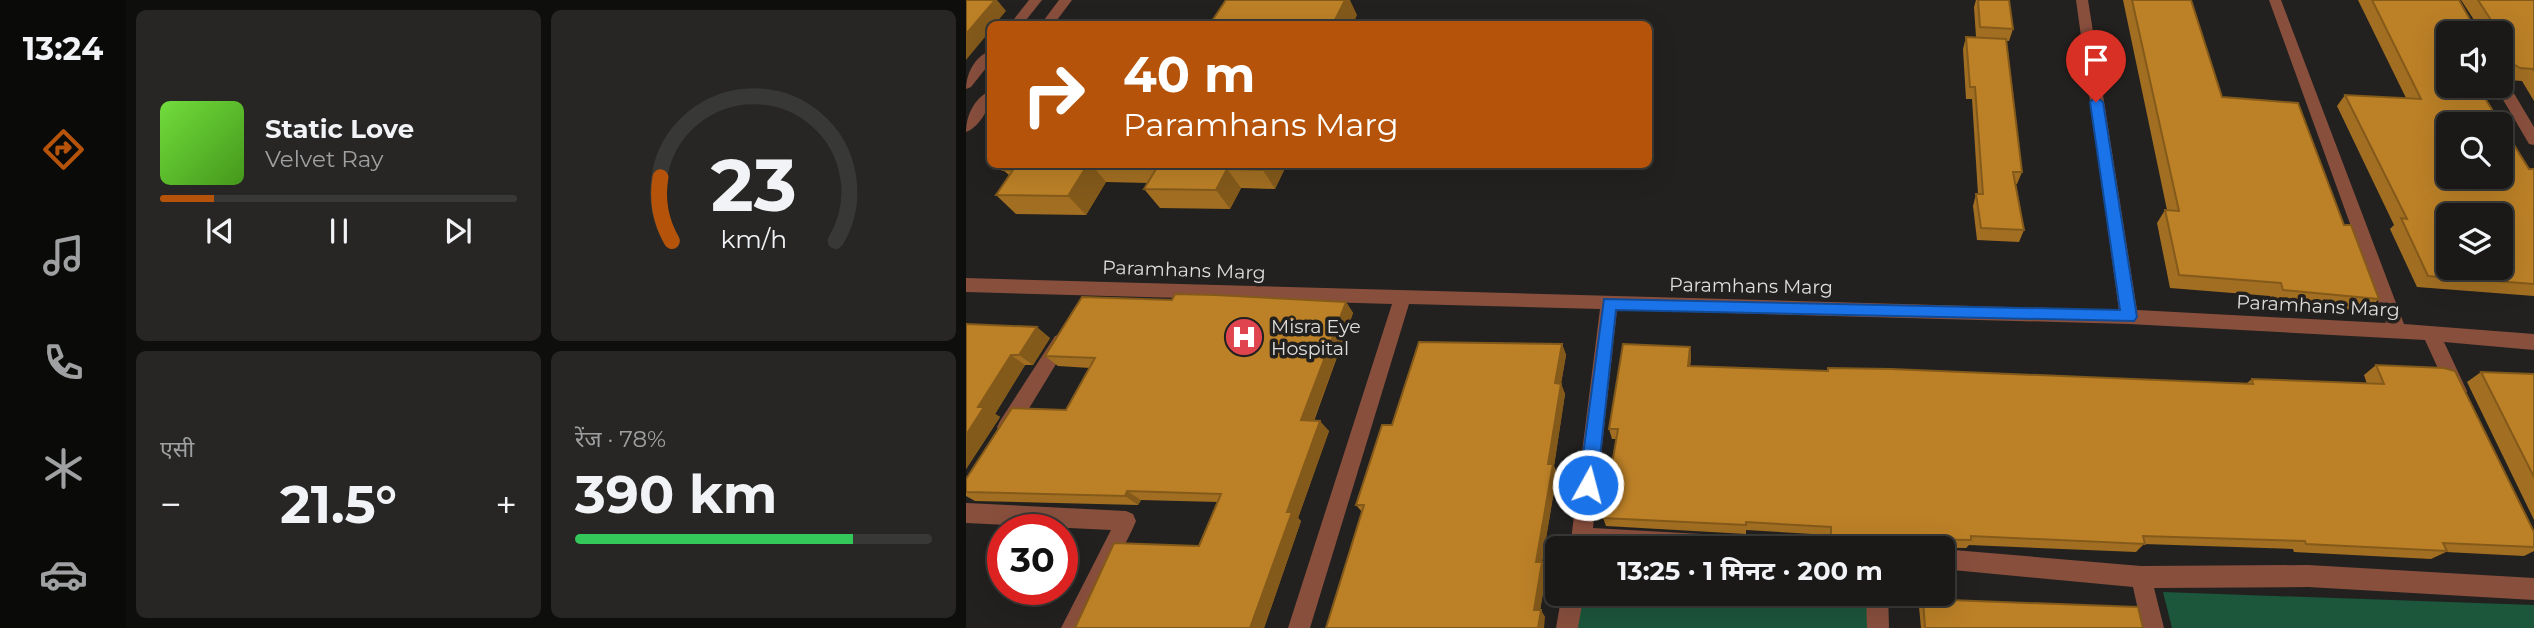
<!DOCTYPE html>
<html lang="hi">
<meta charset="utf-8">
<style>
body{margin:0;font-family:Montserrat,"Noto Sans Devanagari",sans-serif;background:#272624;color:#f1f3f6;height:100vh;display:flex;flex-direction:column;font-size:26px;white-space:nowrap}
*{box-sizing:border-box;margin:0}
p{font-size:23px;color:#9fa0a1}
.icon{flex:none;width:38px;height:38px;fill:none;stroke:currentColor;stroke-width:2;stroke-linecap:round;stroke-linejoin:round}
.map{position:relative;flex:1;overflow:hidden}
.panel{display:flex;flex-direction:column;gap:10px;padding:10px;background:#0e0e0d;width:840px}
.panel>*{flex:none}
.banner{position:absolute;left:21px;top:21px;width:665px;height:147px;border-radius:10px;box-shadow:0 7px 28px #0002,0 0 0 2px #383836;background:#b45309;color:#fff;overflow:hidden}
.tools{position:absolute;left:1470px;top:21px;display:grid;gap:14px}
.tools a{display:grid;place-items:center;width:77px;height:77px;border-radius:10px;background:#1a1917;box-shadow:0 7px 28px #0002,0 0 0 2px #383836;font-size:35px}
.speed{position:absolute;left:21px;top:514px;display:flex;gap:14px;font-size:35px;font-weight:700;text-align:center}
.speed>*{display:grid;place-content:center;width:91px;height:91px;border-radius:50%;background:#1a1917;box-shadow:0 7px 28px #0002,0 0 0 2px #383836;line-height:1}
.speed .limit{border:10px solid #d22;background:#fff;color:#111}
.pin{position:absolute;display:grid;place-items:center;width:60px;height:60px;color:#fff;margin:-72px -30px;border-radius:50% 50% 50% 0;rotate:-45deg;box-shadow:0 0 7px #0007}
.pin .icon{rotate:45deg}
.me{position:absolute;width:77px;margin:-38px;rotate:7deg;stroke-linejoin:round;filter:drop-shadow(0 0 5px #0008)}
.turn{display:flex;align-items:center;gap:24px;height:147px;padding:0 21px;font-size:32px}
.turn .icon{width:91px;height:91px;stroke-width:2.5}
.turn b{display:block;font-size:49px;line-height:60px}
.big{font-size:52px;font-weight:700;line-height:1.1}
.panel .card{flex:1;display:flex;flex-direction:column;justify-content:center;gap:10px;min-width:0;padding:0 24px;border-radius:10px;background:#272624}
.panel .dial{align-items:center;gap:0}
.dial svg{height:182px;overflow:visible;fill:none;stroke:#383836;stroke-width:7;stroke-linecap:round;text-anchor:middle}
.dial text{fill:#f1f3f6;stroke:none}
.song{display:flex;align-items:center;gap:21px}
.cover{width:84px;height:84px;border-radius:10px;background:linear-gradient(135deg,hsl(100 70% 55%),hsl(100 70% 35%))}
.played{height:7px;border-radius:4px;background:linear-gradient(90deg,#b45309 15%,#383836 15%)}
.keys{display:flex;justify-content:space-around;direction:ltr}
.heat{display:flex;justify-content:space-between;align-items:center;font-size:38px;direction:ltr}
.charge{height:10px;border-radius:5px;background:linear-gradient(90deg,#34c759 78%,#383836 0)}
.panel .tiles{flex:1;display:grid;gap:10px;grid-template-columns:repeat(2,1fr)}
.trip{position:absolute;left:579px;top:536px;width:410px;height:70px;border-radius:10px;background:#1a1917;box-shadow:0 7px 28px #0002,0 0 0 2px #383836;font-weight:700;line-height:70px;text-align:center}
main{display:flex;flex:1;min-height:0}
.tab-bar{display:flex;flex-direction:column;width:126px;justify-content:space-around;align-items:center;background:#0a0a09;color:#9fa0a1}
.tab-bar .icon{width:49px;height:49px}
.tab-bar .current{color:#b45309}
.tab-bar b{font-size:32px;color:#f1f3f6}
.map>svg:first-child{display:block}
.green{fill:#1c563b}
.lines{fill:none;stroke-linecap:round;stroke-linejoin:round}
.minor{fill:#894f3d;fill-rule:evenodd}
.tertiary{fill:#894f3d;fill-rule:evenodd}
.wall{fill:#a26f22}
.shaded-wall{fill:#845a1b}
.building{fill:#bc8127;stroke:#845a1b;stroke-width:2;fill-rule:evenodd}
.route{fill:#1a73e8;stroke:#114b97;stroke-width:2}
.labels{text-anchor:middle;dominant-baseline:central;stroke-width:7;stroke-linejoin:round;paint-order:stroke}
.street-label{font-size:19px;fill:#dedddc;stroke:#22211f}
.poi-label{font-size:19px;fill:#dedddc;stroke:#22211f;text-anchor:start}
</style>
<main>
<nav class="tab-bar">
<b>13:24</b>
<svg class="icon current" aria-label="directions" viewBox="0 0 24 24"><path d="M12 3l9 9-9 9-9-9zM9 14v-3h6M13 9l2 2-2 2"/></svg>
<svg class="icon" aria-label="music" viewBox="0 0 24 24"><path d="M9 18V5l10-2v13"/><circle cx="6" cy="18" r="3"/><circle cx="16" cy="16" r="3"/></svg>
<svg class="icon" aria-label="phone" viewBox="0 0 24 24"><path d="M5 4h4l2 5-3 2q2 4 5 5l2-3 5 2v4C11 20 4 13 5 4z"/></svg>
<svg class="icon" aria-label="climate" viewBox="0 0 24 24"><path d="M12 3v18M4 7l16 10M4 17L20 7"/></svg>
<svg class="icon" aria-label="car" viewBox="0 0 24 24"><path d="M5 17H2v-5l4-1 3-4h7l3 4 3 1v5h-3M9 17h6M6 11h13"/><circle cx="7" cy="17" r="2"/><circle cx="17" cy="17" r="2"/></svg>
</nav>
<section class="panel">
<div class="tiles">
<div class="card">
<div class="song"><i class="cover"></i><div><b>Static Love</b><p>Velvet Ray</p></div></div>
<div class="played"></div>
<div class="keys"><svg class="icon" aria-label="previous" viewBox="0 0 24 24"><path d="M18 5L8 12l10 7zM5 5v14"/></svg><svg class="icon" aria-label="pause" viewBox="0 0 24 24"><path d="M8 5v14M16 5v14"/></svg><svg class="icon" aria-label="next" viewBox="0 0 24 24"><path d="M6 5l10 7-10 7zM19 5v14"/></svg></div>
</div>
<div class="card dial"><svg viewBox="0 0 100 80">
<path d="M14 69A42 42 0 1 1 86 69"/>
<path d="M14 69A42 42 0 0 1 9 41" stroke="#b45309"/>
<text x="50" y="56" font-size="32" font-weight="700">23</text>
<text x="50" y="72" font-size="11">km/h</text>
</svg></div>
<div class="card"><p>एसी</p>
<div class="heat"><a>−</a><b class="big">21.5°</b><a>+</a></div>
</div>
<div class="card"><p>रेंज · 78%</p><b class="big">390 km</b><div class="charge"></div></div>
</div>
</section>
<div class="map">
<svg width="1568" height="628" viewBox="0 0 1568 628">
<rect width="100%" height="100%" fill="#22211f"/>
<g class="green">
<polygon points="1197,592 1568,605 1568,628 1206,628"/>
<polygon points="611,593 907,593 908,628 607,628"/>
</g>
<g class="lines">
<g class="minor">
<polygon points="1110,0 1122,0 1171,310 1420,323 1303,0 1315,0 1438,324 1568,334 1568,350 1478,342 1501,391 1499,397 1492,399 1485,397 1459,340 1163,324 651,310 627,528 808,538 815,541 818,548 604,548 634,309 443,304 344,628 322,628 426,304 0,292 0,278 1153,310"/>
<polygon points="1535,78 1540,80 1568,127 1568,145 1563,144 1529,86 1535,86"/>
<polygon points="95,334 101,336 104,341 101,346 48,433 41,436 34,433 31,427 34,421 89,336"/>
<polygon points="0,503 160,511 167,514 170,521 167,528 118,628 95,628 145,530 0,523"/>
<polygon points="976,549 1175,566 1342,565 1568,578 1568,600 1342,587 1188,588 1198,628 1176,628 1167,587 976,569"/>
<polygon points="596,593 618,593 612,628 590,628"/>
<polygon points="900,593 922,593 923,628 901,628"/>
</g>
<g class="tertiary">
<polygon points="63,0 76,0 57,24 44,24"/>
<polygon points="93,0 106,0 88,24 75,24"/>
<path d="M24,51V63L5,87L0,89C0,74 9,56 24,51Z"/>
<path d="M24,91C25,106 15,126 0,132C0,116 8,98 24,91Z"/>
</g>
</g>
<g class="wall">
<polygon points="1010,0 1043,0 1047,29 1043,41 1040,41 1056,172 1051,184 1050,184 1058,230 1053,242 1011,240 1007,206 1010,194 1012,194 1006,99 1000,99 997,49 1000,37 1010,37 1008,7"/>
<polygon points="1157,0 1225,0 1256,97 1378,225 1413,299 1400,311 1306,303 1304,296 1204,288 1191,223 1199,210 1201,210"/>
<polygon points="1392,0 1493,0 1506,23 1510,23 1495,0 1568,0 1568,101 1556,81 1543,80 1536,76 1535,77 1535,33 1482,33 1518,88 1515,91 1563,169 1568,169 1568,296 1451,287 1424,229 1428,225 1371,106 1379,95 1440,98"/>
<polygon points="41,164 321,164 309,189 275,188 264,209 194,208 178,189 182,183 140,182 120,215 50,214 30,195 43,175 37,170"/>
<polygon points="206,300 380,302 387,313 348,421 363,431 332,518 335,521 298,628 109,628 233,546 252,502 175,500 172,505 9,501 0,496 0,479 100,410 124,368 92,366 79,356"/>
<polygon points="0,324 84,338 67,365 59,365 29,414 34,417 0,469"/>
<polygon points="596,344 600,355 595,384 599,394 588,466 591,473 576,562 581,569 574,610 579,617 396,512 390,505"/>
<polygon points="724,347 725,358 724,366 862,371 1281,383 1286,379 1401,384 1398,375 1410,365 1568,547 1568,551 1558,556 1480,552 1465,559 1328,552 1327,549 1178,544 1170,552 1003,545 1000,548 925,547 863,544 863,535 780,530 780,534 640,526 637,518 650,439 646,439 643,429"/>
<polygon points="1515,372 1568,374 1568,520 1501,382"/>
<polygon points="957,599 1177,628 955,628 953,607"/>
</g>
<g class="shaded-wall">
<polygon points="29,0 31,0 40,11 29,24 24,24 24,31 0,60 0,34"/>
<polygon points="379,0 384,0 391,15 387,24 367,24"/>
<polygon points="122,164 125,164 140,182 120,215 102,196"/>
<polygon points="299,164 321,164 309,189 297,170"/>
<polygon points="261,169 275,188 264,209 250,190"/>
<polygon points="380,302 387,313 344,430 335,420"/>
<polygon points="71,327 84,338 67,365 53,355"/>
<polygon points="596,344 600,355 593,394 589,383"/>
<polygon points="724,347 725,358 723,376 722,366"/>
<polygon points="45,355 59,365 29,414 34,417 0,469 0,435 12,407"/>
<polygon points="595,384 599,394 588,466 591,473 576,562 581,569 573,617 568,610 570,562 582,464"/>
<polygon points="354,421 363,431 332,518 335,521 298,628 284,628 321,512"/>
<polygon points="161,491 175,500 172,505 159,496"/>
<polygon points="575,610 579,617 578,628 572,628"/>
</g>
<g class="building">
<polygon points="0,0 29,0 0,34"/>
<polygon points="260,0 379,0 367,24 244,24"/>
<polygon points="1012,0 1043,0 1047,29 1014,27"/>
<polygon points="1166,0 1225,0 1256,97 1332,103 1378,225 1385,225 1413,299 1317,290 1315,283 1213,275 1199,210 1213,211"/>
<path d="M1406,0H1493L1506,23H1525V20L1512,0H1568V71L1567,69L1554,68L1547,64L1543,67L1535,66V33H1482V86H1517L1518,88L1512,87L1563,169H1568V284L1462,276L1435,218L1441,219L1379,95L1455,99ZM1482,124H1535V177H1482ZM1482,215H1535V268H1482Z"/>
<polygon points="1000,37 1040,39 1056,172 1047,172 1058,230 1015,228 1010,194 1017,194 1009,87 1004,87"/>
<polygon points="41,164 122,164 102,196 30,195 47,170 37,170"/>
<polygon points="193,164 299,164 297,170 261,169 250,190 178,189"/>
<polygon points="209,294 249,295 380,302 335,420 354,421 321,512 326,512 284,628 109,628 148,543 233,546 255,494 161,491 159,496 0,492 0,479 46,408 100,410 129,358 79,356 116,297 206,300"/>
<polygon points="0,324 71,327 53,355 45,355 12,407 18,407 0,435"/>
<polygon points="453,342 596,344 589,383 595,384 582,464 587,464 570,562 576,562 568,610 575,610 572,628 360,628 398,505 390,505 416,425 426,425"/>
<polygon points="657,344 724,347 722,366 862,371 862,368 925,369 1287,384 1286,379 1418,384 1410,365 1478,368 1489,371 1568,532 1568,547 1477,543 1481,551 1340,544 1339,541 1177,536 1179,544 1005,536 1005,540 928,539 865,536 865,527 780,522 780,525 637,518 652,429 643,429"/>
<polygon points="1515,372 1568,374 1568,477"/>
<polygon points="957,599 1172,607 1177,628 959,628"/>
</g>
<polygon class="route" points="1130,97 1137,102 1171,317 1168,321 650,310 631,485 629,491 622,494 616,491 613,485 638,299 1154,310 1124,102"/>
<defs>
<g id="hospital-disc" transform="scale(2.0125)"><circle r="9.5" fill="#e0444e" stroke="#22211f"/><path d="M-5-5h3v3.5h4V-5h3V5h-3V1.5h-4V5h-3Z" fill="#fff"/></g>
</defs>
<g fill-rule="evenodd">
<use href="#hospital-disc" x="278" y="337"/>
</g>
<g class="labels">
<g class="street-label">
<text transform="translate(218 270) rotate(2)">Paramhans Marg</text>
<text transform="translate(785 286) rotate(1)">Paramhans Marg</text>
<text transform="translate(1352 306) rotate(3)">Paramhans Marg</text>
</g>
<g class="poi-label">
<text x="305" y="326">Misra Eye<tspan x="305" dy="22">Hospital</tspan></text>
</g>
</g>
</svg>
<div class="tools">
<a><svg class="icon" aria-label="sound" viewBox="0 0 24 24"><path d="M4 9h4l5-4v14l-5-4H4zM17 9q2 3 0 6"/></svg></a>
<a><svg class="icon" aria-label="search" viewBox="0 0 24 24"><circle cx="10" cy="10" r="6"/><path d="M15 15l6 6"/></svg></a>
<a><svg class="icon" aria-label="layers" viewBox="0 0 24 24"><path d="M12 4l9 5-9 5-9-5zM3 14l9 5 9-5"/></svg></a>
</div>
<div class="speed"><div class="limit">30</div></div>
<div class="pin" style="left:1130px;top:102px;background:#d93025"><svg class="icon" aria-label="arrive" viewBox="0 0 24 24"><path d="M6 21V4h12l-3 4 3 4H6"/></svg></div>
<svg class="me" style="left:622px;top:485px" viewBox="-20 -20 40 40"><circle r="17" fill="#1a73e8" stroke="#fff" stroke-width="3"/><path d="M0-11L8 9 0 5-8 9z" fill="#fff"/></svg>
<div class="trip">13:25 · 1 मिनट · 200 m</div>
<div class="banner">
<div class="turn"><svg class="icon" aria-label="right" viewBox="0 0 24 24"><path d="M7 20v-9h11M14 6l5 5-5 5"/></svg><div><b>40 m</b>Paramhans Marg</div></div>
</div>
</div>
</main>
